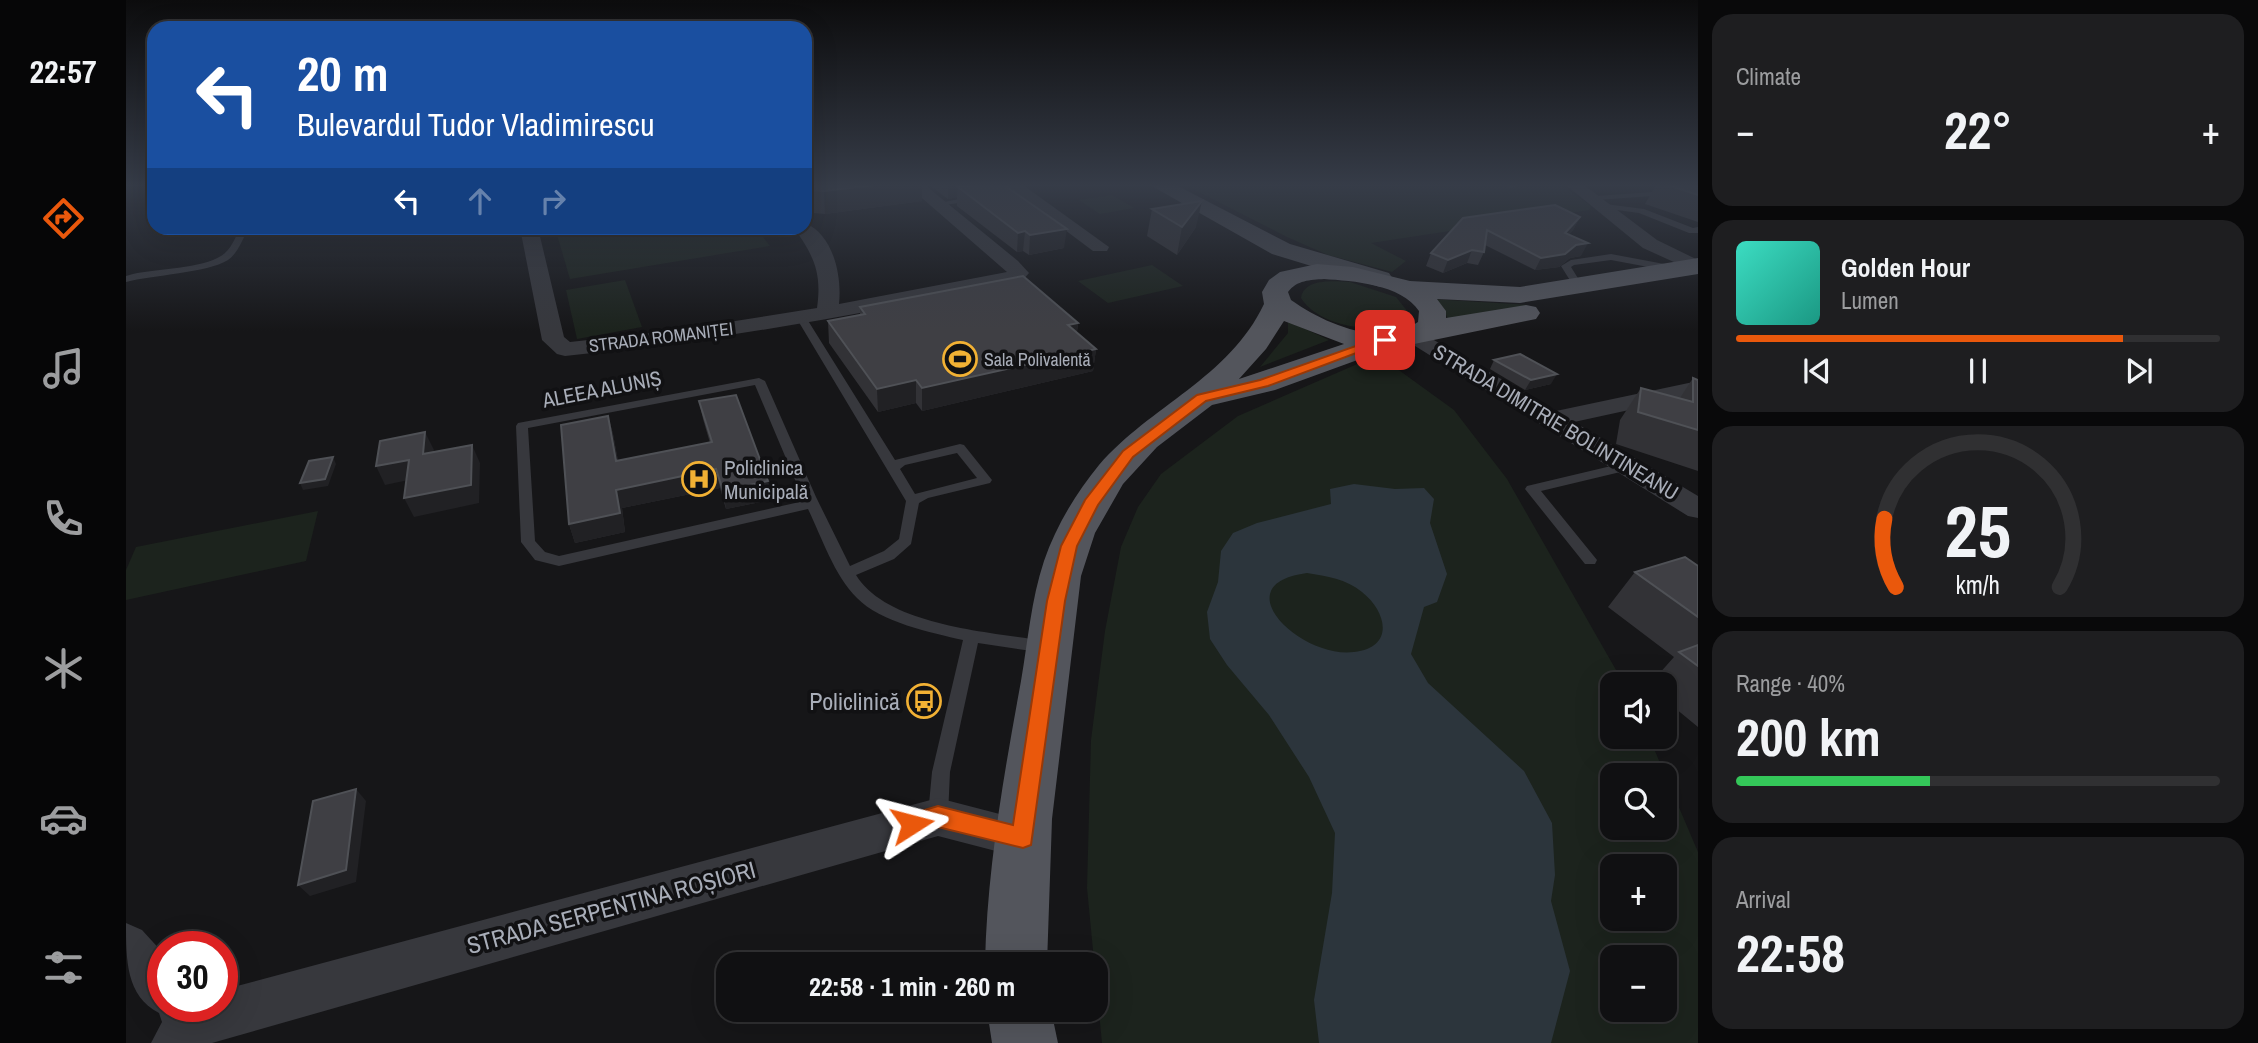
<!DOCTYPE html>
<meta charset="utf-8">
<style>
body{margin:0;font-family:"Archivo Narrow",sans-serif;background:#1e1e20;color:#f1f3f6;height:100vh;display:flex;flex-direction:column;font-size:26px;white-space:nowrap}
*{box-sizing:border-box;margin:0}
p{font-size:23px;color:#9c9d9f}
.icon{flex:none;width:38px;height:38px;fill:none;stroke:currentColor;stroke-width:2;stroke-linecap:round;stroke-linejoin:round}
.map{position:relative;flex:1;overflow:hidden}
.sheet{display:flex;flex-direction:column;gap:14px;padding:14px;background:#09090a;width:560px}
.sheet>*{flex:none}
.hud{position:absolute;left:21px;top:21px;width:665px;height:214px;border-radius:21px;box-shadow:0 7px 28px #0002,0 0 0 2px #303032;background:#1a4fa0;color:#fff;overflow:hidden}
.fabs{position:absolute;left:1474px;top:672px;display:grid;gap:14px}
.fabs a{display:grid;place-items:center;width:77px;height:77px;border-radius:14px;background:#101012;box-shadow:0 7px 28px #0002,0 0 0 2px #303032;font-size:35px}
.speed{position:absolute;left:21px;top:931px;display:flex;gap:14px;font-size:35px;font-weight:700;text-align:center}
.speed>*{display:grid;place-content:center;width:91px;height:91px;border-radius:50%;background:#101012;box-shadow:0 7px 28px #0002,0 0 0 2px #303032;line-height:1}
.speed .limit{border:10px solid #d22;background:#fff;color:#111}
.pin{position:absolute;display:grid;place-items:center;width:60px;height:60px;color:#fff;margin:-30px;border-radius:14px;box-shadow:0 4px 10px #0006}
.me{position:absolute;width:77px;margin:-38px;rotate:81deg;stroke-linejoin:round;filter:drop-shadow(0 0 5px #0008)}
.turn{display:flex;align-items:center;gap:24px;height:147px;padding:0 35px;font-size:32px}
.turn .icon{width:91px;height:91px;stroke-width:2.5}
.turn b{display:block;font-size:49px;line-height:60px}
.lanes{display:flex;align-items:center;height:66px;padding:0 35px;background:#0003;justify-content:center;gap:35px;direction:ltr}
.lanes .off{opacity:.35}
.big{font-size:52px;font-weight:700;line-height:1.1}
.sheet .card{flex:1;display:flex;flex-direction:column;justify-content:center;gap:10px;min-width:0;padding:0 24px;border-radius:21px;background:#1e1e20}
.sheet .dial{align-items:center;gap:0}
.dial svg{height:182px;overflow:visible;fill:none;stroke:#303032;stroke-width:7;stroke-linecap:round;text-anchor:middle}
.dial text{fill:#f1f3f6;stroke:none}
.song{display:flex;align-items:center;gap:21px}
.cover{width:84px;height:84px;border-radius:10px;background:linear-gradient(135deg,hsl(170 70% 55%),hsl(170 70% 35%))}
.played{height:7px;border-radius:4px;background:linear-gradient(90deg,#ea580c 80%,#303032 80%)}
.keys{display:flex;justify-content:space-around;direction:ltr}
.heat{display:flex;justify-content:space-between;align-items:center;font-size:38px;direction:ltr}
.charge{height:10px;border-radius:5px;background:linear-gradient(90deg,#34c759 40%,#303032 0)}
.trip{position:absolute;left:590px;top:952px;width:392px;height:70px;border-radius:21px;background:#101012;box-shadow:0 7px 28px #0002,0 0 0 2px #303032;font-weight:700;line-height:70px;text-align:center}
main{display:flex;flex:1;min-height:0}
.tabs{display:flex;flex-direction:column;width:126px;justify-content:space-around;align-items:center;background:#060607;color:#9c9d9f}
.tabs .icon{width:49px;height:49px}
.tabs .active{color:#ea580c}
.tabs b{font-size:32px;color:#f1f3f6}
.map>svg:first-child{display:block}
.green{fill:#1c231d;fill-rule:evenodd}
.water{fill:#2c353c;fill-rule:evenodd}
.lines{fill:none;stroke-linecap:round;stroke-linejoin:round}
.service{fill:#37383d;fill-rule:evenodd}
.minor{fill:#37383d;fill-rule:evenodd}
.secondary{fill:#45474d;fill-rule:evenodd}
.primary{fill:#53555c;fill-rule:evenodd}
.wall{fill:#323236}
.shaded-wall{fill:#212124}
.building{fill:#3f3f44;stroke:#4f5156;stroke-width:2}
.route{fill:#ea580c;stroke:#983908;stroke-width:2}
.labels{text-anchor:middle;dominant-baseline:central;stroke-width:7;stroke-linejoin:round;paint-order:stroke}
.far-street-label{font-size:18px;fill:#a8adb8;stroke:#111113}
.far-poi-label{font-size:18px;fill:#a8adb8;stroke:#111113;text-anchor:start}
.street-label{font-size:21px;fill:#a8adb8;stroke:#111113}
.poi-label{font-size:21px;fill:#a8adb8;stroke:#111113;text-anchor:start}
.near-poi-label{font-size:24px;fill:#a8adb8;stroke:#111113;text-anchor:end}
.near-street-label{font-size:24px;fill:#a8adb8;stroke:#111113}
</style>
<main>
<nav class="tabs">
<b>22:57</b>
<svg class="icon active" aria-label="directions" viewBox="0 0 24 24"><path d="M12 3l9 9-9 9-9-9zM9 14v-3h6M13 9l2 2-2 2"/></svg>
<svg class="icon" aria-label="music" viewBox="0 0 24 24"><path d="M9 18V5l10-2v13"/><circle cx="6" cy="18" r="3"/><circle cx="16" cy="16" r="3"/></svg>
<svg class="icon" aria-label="phone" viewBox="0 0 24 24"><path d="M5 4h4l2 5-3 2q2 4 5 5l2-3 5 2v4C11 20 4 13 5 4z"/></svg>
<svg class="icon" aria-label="climate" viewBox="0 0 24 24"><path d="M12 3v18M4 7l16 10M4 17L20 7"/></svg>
<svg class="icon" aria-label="car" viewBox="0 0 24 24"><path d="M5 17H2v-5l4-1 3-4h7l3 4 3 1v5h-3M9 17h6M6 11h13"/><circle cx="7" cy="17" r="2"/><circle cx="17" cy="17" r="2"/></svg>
<svg class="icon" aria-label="filters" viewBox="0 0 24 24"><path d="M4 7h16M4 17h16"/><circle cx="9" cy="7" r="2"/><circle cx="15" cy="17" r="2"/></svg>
</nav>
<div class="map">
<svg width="1572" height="1043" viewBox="0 0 1572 1043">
<rect width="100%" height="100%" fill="#161618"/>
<g class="green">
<polygon points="1059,185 1435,185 1465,206 1463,210 1245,243 1280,261 1266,272 1202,255 1161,237"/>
<polygon points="986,195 1008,208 974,214 953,200"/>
<polygon points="429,228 630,228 644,246 444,279"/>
<polygon points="1026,265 1057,286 982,303 952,281"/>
<polygon points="499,280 516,327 451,339 440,290"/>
<path d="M1224,282L1270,297L1282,312L1279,319C1251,336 1193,327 1175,298C1178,278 1208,281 1224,282Z"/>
<polygon points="1305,299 1404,305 1322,319 1316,306"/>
<polygon points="1162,321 1203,340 1134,367 1162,333"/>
<path d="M1252,355L1328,410L1381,479L1498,684H1486V737H1523L1572,852V1043H976L961,888L965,740L979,631L995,547L1012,507L1035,474L1112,416ZM1486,775H1538V828H1486ZM1486,866H1538V919H1486ZM1486,957H1538V1010H1486Z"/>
<polygon points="192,511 180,561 0,600 0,570 10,547"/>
</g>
<path class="water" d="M1228,484L1269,489L1298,488L1308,499L1304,523L1321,574L1311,602L1298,607L1285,654L1302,683L1398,771L1426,823L1429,875L1425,901L1444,971L1425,1043H1193L1188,1000L1206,893L1209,833L1183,777L1143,715L1101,665L1084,639L1081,612L1092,582L1095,551L1107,533L1131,523L1205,504L1204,489ZM1181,573C1201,576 1220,579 1236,592C1261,612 1269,647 1228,652C1175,659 1096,584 1181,573Z"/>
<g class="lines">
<g class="service">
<polygon points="1381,185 1397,185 1384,188"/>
<polygon points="1555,190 1572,195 1572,200 1554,194 1470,200 1466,198 1470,196"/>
<polygon points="849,196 852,196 852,200 812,206 808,204"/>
<polygon points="1479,204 1518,209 1567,228 1572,227 1572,233 1563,233 1513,213 1476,208 1475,206"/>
<path d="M114,228H122C117,239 112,253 102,260C81,273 26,275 0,282V276L7,274C30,269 77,268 95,256C105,250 109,238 114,228Z"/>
<polygon points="1485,254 1549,266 1554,269 1549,272 1485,260 1448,265 1445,267 1458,288 1453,291 1450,290 1435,266 1445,260"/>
<path d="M676,316L681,319L769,460L834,444L838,445L866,480L864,483L802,498L793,503L785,544L768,559L730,575C761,626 865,632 919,641L925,643L927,647L925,651L919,653L852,643L824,772L822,815L819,821L812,824L805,821L802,815L806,772L837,640C806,633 754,622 731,598C708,575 696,538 682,509L433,566L409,560L395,542L390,426L392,423L633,378L639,381L690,497L724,566L758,551L773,539L780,501L671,319ZM629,385L678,501L433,556L419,552L409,541L402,428ZM831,453L851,478L789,494L774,469L779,465Z"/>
<polygon points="1502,462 1508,466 1507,469 1415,491 1471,560 1469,564 1459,564 1399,489 1401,486"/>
</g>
<g class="minor">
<path d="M781,185H799L892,261L903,273L896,281L889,283C740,313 591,341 439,356L431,354L416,340L394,228H412L438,337L444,342L552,330L691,308C696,273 688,256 668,228H679V223C708,235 716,277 713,304L881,272Z"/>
<polygon points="879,185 897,185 983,247 981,251 967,251"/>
<polygon points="1440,185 1458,185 1531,240 1572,260 1572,273 1517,248"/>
<polygon points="1289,329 1430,411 1572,381 1572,395 1448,422 1572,496 1572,518 1562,516 1281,341 1278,336 1281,331"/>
<path d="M812,798L912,824L918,838L912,852L897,858L812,836L86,1043H25L36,1022L33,1013C0,996 0,960 0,923L16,930L37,953V1006H96V990Z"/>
</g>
<polygon class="secondary" points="1024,185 1050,185 1164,244 1263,273 1267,279 1263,285 1254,287 1146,254"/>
<g class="primary">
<path d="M1572,258V274L1394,303L1311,299L1320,311V318L1400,305L1410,307L1414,313L1410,319L1400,321L1259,350L1149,390L1086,405L1031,447L997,484L969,533L955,576L926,819L921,964H859C861,869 878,774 895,681C902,641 905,600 918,561C930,526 950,493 973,465C1024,406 1103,378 1138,304L1136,292L1143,280L1154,272L1191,264L1227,267L1284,281L1394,287ZM1198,279C1227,281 1275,284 1293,311L1292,322C1254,348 1199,324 1165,300L1162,292C1171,280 1184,280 1198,279ZM1158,321L1218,344L1113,379L1140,349Z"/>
<polygon points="861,1010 925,1010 932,1043 866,1043"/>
</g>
</g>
<g class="wall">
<polygon points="679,185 796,185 796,201 699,214 687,213 679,203"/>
<polygon points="803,185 878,185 938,248 903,255 897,251 891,252 831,206 831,197 822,199"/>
<polygon points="1530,185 1572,185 1572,222 1519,204"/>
<polygon points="1026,209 1070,227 1051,255 1021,236"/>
<polygon points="1454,217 1447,230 1443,234 1455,256 1444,258 1433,267 1409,270 1359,245 1358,252 1352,265 1341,263 1317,273 1300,266 1305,253 1337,218"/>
<polygon points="734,307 952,323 951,332 970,349 967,371 796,411 790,403 752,412 703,343 702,321 734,315"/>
<polygon points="1368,360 1425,384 1399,390 1364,369"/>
<polygon points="1567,378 1572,380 1572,471 1490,444 1494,420 1515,388 1554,398"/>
<polygon points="573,401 642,481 644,500 600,509 594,488 496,508 499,532 449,543 443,524 482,416 487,434 492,461 584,443 577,419"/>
<polygon points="1572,566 1572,727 1538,699 1538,684 1524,684 1548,657 1482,607 1509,572"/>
</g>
<g class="shaded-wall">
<polygon points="749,185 796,185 796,201 699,214 698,191"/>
<polygon points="822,185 862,185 832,187 831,197 822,199"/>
<polygon points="1076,201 1070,227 1051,255 1056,227"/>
<polygon points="1454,217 1447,230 1432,245 1439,233"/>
<polygon points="941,229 938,248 903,255 904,235"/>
<polygon points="899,231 897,251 891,252 892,233"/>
<polygon points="1462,243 1455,256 1444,258 1433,267 1409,270 1415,258 1450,245"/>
<polygon points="1346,250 1341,263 1317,273 1322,260"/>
<polygon points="952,323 949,344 942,325"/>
<polygon points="970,349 967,371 796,411 796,388"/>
<polygon points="1431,374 1425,384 1399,390 1405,380"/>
<polygon points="790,380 790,403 752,412 751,389"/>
<polygon points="482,416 487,434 495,480 490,461"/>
<polygon points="299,432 308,450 305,472 297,454"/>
<polygon points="346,445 354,463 353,503 288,517 278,498"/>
<polygon points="207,457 210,464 202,486 177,490 174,483"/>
<polygon points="283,460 292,478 259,485 250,466"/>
<polygon points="590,469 594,488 496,508 499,532 449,543 443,524 490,490"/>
<polygon points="642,481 644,500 600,509 597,491"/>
<polygon points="230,789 240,801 230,882 184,896 172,885"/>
</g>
<g class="building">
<polygon points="681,185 749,185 698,191 686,190"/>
<polygon points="852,185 878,185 941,229 904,235 899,231 892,233 832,187"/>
<polygon points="1542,185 1572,185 1572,195"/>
<polygon points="1076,201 1056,227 1026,209"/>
<polygon points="1429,205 1454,217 1439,233 1462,243 1450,245 1439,254 1415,258 1361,230 1358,252 1346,250 1322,260 1305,253 1337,218"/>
<polygon points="897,276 952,323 942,325 970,349 796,388 790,380 751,389 702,321 739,314 734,307"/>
<polygon points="1394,354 1431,374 1405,380 1368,360"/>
<polygon points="1567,378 1572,380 1572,430 1512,412 1515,388 1567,402"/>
<polygon points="610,395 642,481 597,491 590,469 490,490 494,513 443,524 435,425 482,416 490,461 586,442 573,401"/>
<polygon points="299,432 297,454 346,445 345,485 278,498 283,460 250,466 254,441"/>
<polygon points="207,457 199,479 174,483 183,461"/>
<polygon points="1559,557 1572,566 1572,617 1509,572"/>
<polygon points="1572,645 1572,666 1553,652"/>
<polygon points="230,789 220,870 172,885 187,801"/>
</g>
<linearGradient id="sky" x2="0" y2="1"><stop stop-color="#0c0c0d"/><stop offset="0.56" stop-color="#363c48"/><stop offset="1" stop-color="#363c48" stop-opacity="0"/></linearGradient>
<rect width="1572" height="331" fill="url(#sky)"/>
<polygon class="route" points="1255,337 1265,340 1142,386 1080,401 1007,457 972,505 951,546 939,601 905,845 897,848 812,827 786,834 778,831 775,824 778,816 812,806 887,825 921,601 935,546 959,500 997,451 1071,395 1134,380"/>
<defs>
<g id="stadium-ring" transform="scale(1.75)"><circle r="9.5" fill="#111113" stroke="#f2b134" stroke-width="1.5"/><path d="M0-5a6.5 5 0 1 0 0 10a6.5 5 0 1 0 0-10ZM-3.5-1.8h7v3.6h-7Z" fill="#f2b134"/></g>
<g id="hospital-ring" transform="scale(1.75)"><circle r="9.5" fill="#111113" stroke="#f2b134" stroke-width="1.5"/><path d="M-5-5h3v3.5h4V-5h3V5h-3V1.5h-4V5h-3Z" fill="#f2b134"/></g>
<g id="bus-ring" transform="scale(1.75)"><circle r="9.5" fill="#111113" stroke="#f2b134" stroke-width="1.5"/><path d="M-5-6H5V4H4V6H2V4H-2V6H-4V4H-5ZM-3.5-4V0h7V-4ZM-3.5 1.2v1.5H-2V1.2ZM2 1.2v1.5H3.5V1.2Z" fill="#f2b134"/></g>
</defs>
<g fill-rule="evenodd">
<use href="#stadium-ring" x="834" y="359"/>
<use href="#hospital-ring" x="573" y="479"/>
<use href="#bus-ring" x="798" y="701"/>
</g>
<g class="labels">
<g class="far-street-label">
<text transform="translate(535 337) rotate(-7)">STRADA ROMANIȚEI</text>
</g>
<g class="far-poi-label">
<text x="858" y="359">Sala Polivalentă</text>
</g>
<g class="street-label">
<text transform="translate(476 389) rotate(-11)">ALEEA ALUNIȘ</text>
<text transform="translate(1430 422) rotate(31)">STRADA DIMITRIE BOLINTINEANU</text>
</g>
<g class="poi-label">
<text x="598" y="467">Policlinica<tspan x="598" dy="24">Municipală</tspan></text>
</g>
<g class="near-poi-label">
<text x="774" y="701">Policlinică</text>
</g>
<g class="near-street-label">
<text transform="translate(485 907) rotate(-15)">STRADA SERPENTINA ROȘIORI</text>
</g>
</g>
</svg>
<div class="fabs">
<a><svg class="icon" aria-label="sound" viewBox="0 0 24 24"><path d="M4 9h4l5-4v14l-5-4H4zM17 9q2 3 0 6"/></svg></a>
<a><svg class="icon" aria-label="search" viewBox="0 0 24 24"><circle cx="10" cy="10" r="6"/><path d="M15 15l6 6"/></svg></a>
<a>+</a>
<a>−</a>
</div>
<div class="speed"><div class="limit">30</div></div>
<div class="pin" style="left:1259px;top:340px;background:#d93025"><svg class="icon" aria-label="arrive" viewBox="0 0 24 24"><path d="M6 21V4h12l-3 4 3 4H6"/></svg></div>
<svg class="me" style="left:786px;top:824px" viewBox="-20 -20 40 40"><path d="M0-17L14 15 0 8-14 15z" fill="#ea580c" stroke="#fff" stroke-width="4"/></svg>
<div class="trip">22:58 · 1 min · 260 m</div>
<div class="hud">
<div class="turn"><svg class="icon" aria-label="left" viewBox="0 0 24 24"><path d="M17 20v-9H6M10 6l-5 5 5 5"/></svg><div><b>20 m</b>Bulevardul Tudor Vladimirescu</div></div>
<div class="lanes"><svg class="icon" aria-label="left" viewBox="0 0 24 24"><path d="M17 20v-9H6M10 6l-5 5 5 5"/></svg><svg class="icon off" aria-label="ahead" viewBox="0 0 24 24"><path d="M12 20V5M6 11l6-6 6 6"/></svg><svg class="icon off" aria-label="right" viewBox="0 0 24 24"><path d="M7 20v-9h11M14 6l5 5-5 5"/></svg></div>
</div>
</div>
<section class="sheet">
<div class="card"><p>Climate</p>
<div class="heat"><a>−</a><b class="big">22°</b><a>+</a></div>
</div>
<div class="card">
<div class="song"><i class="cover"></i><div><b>Golden Hour</b><p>Lumen</p></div></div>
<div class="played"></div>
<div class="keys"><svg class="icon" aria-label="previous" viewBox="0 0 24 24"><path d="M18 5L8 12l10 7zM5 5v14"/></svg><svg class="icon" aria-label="pause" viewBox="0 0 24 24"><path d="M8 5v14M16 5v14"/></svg><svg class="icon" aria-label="next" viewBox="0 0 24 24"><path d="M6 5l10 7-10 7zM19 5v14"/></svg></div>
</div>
<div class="card dial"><svg viewBox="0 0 100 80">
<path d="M14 69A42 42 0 1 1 86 69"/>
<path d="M14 69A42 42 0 0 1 9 39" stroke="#ea580c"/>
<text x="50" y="56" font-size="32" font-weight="700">25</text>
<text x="50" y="72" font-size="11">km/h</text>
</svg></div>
<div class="card"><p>Range · 40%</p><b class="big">200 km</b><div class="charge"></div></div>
<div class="card"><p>Arrival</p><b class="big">22:58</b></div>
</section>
</main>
